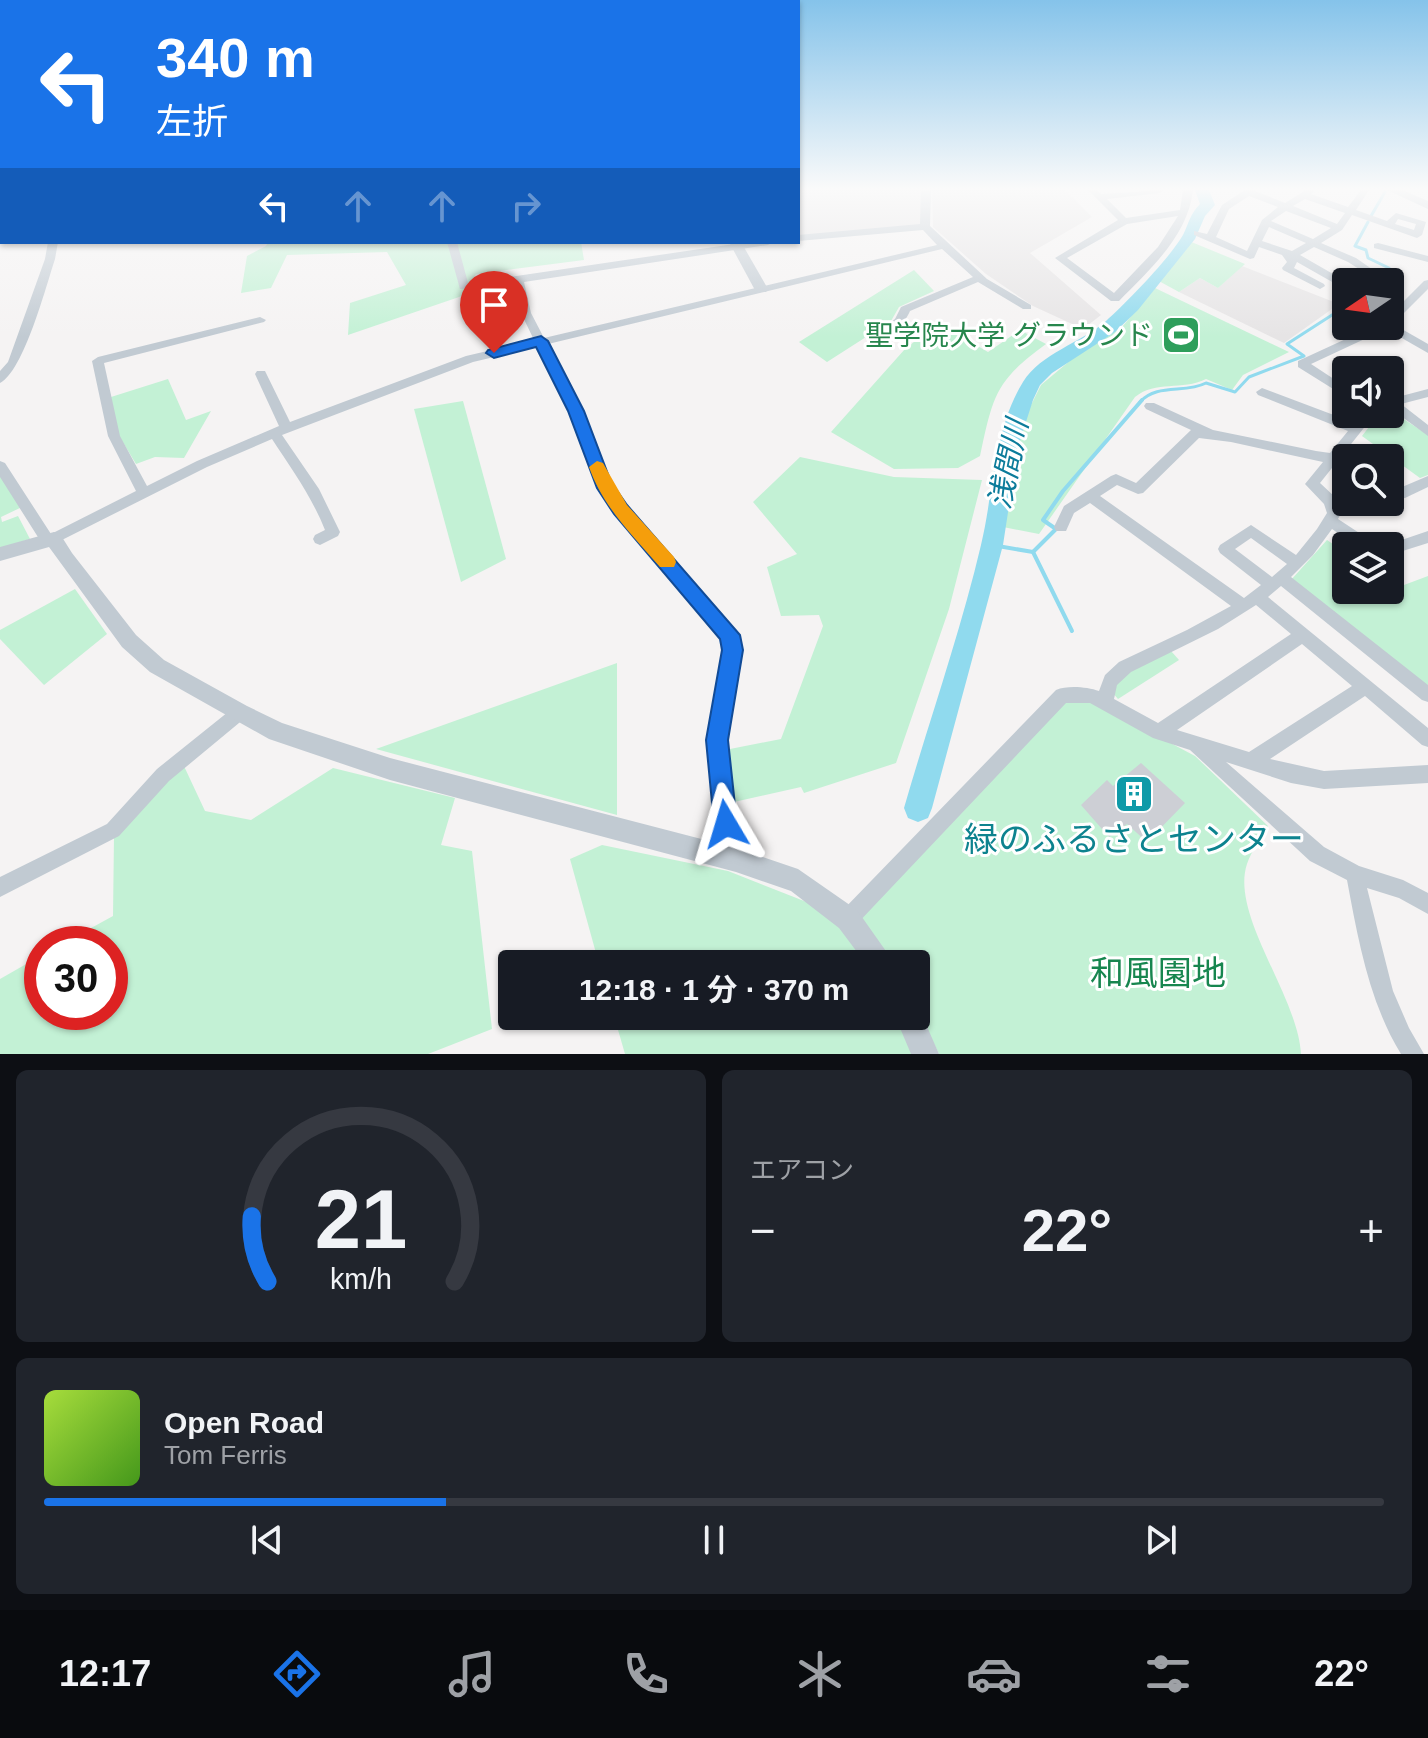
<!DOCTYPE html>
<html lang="ja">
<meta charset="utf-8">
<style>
body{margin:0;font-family:Arial,"Noto Sans JP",sans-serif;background:#20242c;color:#f1f3f6;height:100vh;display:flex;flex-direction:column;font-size:30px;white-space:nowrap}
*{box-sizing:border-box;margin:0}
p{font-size:26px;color:#9ea1a6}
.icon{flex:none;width:44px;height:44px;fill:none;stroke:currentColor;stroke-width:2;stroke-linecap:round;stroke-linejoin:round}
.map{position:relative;height:1054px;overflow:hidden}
.sheet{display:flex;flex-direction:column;gap:16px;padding:16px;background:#0d0f14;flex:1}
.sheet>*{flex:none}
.guide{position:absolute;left:0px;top:0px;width:800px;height:244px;box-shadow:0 2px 6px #0004;background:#1a73e8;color:#fff;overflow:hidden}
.needle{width:52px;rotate:257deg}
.fabs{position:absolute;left:1332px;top:268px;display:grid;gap:16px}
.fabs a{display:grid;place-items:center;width:72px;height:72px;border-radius:8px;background:#171b24;box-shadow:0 2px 6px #0004;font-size:40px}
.speed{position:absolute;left:24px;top:926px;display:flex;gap:16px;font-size:40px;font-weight:700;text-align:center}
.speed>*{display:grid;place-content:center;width:104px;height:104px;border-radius:50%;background:#171b24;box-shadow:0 2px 6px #0004;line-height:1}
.speed .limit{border:12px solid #d22;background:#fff;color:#111}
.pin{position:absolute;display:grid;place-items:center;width:68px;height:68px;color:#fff;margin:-82px -34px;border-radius:50% 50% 50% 0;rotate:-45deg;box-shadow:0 0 8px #0007}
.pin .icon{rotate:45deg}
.me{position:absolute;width:88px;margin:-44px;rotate:353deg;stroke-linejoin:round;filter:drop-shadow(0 0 6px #0008)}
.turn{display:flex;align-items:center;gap:28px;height:168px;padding:0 24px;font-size:36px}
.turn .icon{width:104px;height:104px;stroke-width:2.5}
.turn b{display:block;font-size:56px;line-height:68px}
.lanes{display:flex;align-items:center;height:76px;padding:0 24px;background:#0003;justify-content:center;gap:40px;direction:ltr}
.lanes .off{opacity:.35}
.big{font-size:60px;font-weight:700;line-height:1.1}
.sheet .card{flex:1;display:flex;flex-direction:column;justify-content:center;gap:12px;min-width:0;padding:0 28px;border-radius:12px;background:#20242c}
.sheet .dial{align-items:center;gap:0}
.dial svg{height:208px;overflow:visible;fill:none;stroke:#363941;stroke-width:7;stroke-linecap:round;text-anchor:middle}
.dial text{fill:#f1f3f6;stroke:none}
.song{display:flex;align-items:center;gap:24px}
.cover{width:96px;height:96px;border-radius:12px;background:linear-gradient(135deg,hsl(80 70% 55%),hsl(100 70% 35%))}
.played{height:8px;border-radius:4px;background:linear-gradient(90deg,#1a73e8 30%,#363941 30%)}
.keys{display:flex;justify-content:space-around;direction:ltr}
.heat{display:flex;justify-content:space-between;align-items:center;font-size:44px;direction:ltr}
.sheet .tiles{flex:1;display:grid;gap:16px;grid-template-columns:1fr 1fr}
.card:last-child{grid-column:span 2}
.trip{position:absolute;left:498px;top:950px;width:432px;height:80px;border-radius:8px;background:#171b24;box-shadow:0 2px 6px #0004;font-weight:700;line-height:80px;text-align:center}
.tab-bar{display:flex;height:128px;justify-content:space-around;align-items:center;background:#090b0e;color:#9ea1a6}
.tab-bar .icon{width:56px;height:56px}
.tab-bar .current{color:#1a73e8}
.tab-bar b{font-size:36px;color:#f1f3f6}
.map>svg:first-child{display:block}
.education{fill:#e6e4e5}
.green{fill:#c3f1d5}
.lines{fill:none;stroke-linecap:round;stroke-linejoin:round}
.stream-far1{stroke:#90daee;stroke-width:3}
.stream{stroke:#90daee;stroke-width:4}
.river{fill:#90daee;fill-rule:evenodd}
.building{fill:#cdcfd5}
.minor{fill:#c1cad2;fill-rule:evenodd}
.tertiary{fill:#c1cad2;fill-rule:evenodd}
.route{fill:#1a73e8;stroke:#114b97;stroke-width:2}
.slow{fill:#f59e0b}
.labels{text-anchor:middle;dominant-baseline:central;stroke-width:6;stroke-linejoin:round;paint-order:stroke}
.leisure-label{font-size:28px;fill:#27864d;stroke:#fff;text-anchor:end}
.water-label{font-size:30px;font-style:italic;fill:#0c7c9b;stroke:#fff}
.near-culture-label{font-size:34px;fill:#0d838f;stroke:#fff}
.near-park-label{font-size:34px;fill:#17864f;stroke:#fff}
</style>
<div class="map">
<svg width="1428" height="1054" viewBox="0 0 1428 1054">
<rect width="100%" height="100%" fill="#f5f3f3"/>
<g class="education">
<polygon points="798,190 922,190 921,226 798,236"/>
<polygon points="932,190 1065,190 1092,217 1030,253 1101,315 1083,329 1033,306 986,274 933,227"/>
<polygon points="1242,266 1339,304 1284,343 1179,292 1200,278 1218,288"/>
</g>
<g class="green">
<polygon points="1189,241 1245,264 1218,288 1200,278 1179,292 1157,280"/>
<polygon points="268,242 581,242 584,260 476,274 462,296 348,335 350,303 406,285 387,252 287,255 271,288 241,293 247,256 266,246"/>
<polygon points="914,270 934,291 899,307 891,321 827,362 799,342"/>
<path d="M1155,288L1289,352L1243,375L1232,390L1206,379C1182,391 1156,380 1135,397L1039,534L1003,527L1019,429L1041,385L1072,359L1122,327Z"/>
<path d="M938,323L988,352L1020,330L1046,344C995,381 993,396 980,456L958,468L894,469L831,432L905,349Z"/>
<polygon points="168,379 186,420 211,411 184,458 155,457 136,464 118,434 111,397"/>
<polygon points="463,401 506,559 461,582 414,409"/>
<polygon points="1390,410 1428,435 1428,475 1420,478 1362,436 1379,414 1390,414"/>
<polygon points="800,457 894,477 982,480 949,609 896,763 804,793 801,787 734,802 725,750 781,739 823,626 819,615 781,616 767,567 797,554 753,502"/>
<polygon points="0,474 22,507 1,517 2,522 18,516 30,539 0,548"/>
<polygon points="1327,540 1346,553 1346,590 1390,590 1390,584 1396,588 1428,576 1428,691 1291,580"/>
<polygon points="75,589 107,634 44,685 0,639 0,630"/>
<polygon points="1171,651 1179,660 1118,699 1112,692 1121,676"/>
<polygon points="617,663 617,815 376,749"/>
<path d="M1086,698L1195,756L1268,826C1262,838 1251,851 1247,864C1230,915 1298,996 1301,1054H939L916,1007V964H893L860,919L1065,700Z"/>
<polygon points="183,764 205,811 251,820 333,768 455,798 441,845 472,851 492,1029 428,1054 0,1054 0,979 42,955 42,1012 110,1012 110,944 62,944 113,916 114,836"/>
<polygon points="602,845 728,871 827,910 869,964 599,964 570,859"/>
<polygon points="614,1016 897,1016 913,1054 625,1054"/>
</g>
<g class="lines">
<g class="stream-far1">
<polyline points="1371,216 1385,192"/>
<polyline points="1368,222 1355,246 1366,250 1368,258 1389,268 1373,282"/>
<path d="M1140,402C1157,383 1185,394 1206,383L1235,392L1249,377L1304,356L1287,344L1346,306"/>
</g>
<g class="stream">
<polyline points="992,545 1033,552 1056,529 1043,520 1063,491 1142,400"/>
<polyline points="1033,552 1072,631"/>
</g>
<path class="river" d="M1195,190H1209L1215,205L1205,216L1195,239L1138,310L1115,332L1052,373L1040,385L1033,400L1018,447L1003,545L932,808L928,818L918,822L908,818L904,808C929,721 960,634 981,545C994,491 993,431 1023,382C1041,353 1081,343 1106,321C1127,302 1169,259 1183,235C1189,223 1190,214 1200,204Z"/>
</g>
<polygon class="building" points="1141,763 1185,803 1147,842 1127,824 1109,837 1081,805 1107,780 1113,786"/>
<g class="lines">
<g class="minor">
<path d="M921,190H931L930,226L987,279L1031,305V309H1023L978,282L910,311C904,325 888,342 872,342V336L895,319L901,307L973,277L942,249L548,344L582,411L609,482L625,505L737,635C745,664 730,702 728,732C726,776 734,818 745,860L743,867L736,869L729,867L727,860C707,782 708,728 725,650L722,638L615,513L598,487L570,411L537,347L473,362L282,435L319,489L340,532L338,536L320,545L315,543L313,539L315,535L325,530C312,497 291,468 272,439L207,467L48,547L43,545L0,477V461L5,463L51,534L136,491L108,436L92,361L98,357L260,317L266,320L264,322L104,363L120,436L147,486L197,461L279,426L255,374L257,371H265L290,422L466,356L534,340L521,313L514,284L460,289L447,242H457L468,283L748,242H773L768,245L524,282L531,313L544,338L937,245L923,230L798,241V235L920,224Z"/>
<path d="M1088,190H1097L1101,194L1164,190L1160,193L1107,199L1126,218L1180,210L1183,190H1193C1188,236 1150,269 1119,301H1111L1055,258L1118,220ZM1178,216L1158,247L1114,293L1067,258L1127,224Z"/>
<path d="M1245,190H1255V191L1285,203L1306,190H1311L1314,192L1311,194L1348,207L1361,190H1369L1356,210L1387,221L1396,213L1426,222L1422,235L1417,238L1352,215L1342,230L1321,243L1356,258L1379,274L1378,276H1370L1348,262L1314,247L1300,255L1347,282L1346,288L1341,287L1297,262L1294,268L1324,284L1325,286L1320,289L1283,270L1282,268L1287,262L1282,255L1259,247L1254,258L1250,259L1194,235V231L1207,234L1222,205ZM1249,196L1278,207L1262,220L1247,251L1216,237L1229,209ZM1305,199L1345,213L1337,224L1293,206ZM1286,211L1331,228L1313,239L1271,221ZM1398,219L1416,224L1414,230L1395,224ZM1269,227L1306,243L1292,251L1262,241Z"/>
<path d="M48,242H58L55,259C46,286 24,371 0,383V371L8,362L45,259Z"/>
<polygon points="1378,243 1428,256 1428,262 1374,248 1374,244"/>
<polygon points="1428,280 1428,289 1393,324 1428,344 1428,353 1386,329 1311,364 1346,387 1346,397 1298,367 1298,361 1374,326 1390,326 1390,315 1424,281"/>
<path d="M1262,388L1355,423L1362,414H1375L1320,483L1335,497L1341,513L1338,519L1373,542L1375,546H1357L1332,529L1313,555L1291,577L1428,685V702L1422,700L1281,586L1268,597L1428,728V747L1422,745L1365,696L1270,759L1324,771L1428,765V783L1324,789L1291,783L1226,762L1324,847L1359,866L1403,880L1428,893V914L1399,898L1367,888L1393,991L1409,1028L1424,1054H1401C1369,1002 1358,939 1347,880L1310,861L1190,750L1153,738L1090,703H1066L855,926L848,929L841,926L838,919L841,912L1056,690C1068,685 1087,687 1099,691L1105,675L1119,662L1187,630L1231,606L1090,503L1074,513L1066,531H1056L1054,527L1064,506L1111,476L1116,474L1136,483L1191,430L1146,409L1144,406L1146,403H1154L1213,430L1316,451L1330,453L1348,431L1258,395L1256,392ZM1199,438L1231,442L1323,462L1305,484L1324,504L1327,513L1317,529L1296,555L1251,525L1220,545L1218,549L1220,553L1261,585L1244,598L1100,496L1117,485L1138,494L1143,493ZM1251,538L1287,564L1272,577L1235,549ZM1256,605L1291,634L1158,723L1114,699L1117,685L1131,672L1218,629ZM1302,644L1352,686L1249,752L1177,730Z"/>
<polygon points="1428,389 1428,397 1401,404 1428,425 1428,436 1390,408 1390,399"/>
<polygon points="1428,476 1428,487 1405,498 1395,498 1393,494 1395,490"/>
<polygon points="1428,531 1428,543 1390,555 1390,546 1384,546"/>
<polygon points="239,705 245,708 247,713 245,718 169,781 119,836 0,897 0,877 107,824 157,769 233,708"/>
</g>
<g class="tertiary">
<polygon points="1387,190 1402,190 1428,201 1428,209"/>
<polygon points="2,206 2,214 0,215 0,207"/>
<polygon points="729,242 741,242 768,289 766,292 756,292"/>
<polygon points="54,532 60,534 72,553 136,635 164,660 247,706 282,723 390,758 736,848 798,869 857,910 895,964 866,964 839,928 791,891 736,872 390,780 269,739 150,672 122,647 49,547 0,561 0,547"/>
<polygon points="916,1006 918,1006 939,1054 911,1054 895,1016 916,1016"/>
</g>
</g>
<linearGradient id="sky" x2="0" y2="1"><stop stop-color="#85c3ea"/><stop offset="0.56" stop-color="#fafafa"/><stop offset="1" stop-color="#fafafa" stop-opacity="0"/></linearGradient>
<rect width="1428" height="337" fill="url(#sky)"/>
<polygon class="route" points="541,336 548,341 584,411 611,482 627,505 740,635 743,650 728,740 737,824 734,832 726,836 717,832 714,824 706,740 722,650 720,639 614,514 597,488 568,411 536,347 494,358 486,353 488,350"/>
<path class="slow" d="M597,461L603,463L627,505L674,557L676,562L674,567H660C633,536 603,507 589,467Z"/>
<defs>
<g id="stadium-square" transform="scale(2)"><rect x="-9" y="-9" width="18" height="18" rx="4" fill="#2e9e5b" stroke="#fff"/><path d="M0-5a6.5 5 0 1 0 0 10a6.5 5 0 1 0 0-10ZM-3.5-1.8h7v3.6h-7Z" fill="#fff"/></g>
<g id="building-square" transform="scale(2)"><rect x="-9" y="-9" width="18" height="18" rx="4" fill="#0f9aa8" stroke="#fff"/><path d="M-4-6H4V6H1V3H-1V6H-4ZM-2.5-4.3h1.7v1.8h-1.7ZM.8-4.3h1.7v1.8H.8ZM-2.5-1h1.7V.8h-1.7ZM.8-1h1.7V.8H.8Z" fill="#fff"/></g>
</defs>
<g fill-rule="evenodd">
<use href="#stadium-square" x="1181" y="335"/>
<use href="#building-square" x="1134" y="794"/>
</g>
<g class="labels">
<g class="leisure-label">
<text x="1153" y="335">聖学院大学 グラウンド</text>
</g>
<g class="water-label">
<text transform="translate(1008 464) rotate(-78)">浅間川</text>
</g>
<g class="near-culture-label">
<text x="1134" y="839">緑のふるさとセンター</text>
</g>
<g class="near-park-label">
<text x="1158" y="973">和風園地</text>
</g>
</g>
</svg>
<div class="fabs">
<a><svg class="needle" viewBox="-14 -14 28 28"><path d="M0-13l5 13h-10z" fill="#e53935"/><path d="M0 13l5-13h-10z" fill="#9ea1a6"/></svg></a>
<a><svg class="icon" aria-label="sound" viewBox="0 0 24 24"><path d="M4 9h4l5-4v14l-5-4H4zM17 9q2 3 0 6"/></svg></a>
<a><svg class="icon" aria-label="search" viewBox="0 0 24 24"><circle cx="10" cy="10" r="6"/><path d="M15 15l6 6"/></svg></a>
<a><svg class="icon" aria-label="layers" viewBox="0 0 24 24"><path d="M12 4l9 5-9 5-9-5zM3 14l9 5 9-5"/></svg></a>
</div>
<div class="speed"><div class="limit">30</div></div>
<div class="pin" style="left:494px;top:353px;background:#d93025"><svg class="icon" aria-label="arrive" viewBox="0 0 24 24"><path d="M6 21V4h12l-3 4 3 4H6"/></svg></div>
<svg class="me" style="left:726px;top:824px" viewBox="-20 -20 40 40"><path d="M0-17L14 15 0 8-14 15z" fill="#1a73e8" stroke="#fff" stroke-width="4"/></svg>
<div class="trip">12:18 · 1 分 · 370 m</div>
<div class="guide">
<div class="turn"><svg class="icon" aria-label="left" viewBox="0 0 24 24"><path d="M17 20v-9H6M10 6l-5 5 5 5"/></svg><div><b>340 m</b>左折</div></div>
<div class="lanes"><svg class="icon" aria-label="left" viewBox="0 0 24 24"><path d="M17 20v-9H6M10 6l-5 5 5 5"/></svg><svg class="icon off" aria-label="ahead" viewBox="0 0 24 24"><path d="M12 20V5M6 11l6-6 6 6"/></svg><svg class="icon off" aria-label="ahead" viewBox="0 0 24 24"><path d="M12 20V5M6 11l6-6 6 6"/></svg><svg class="icon off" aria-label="right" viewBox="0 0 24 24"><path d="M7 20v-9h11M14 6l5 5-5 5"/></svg></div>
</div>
</div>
<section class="sheet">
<div class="tiles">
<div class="card dial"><svg viewBox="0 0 100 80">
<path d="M14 69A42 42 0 1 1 86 69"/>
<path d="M14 69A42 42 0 0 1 8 44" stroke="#1a73e8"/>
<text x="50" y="56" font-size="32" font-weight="700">21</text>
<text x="50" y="72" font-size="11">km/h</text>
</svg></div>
<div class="card"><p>エアコン</p>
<div class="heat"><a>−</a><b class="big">22°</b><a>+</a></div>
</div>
<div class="card">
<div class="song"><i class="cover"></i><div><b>Open Road</b><p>Tom Ferris</p></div></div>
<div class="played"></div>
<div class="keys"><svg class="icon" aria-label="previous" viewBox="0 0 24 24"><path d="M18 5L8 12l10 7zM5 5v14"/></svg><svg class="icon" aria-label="pause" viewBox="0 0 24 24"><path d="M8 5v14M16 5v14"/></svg><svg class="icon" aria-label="next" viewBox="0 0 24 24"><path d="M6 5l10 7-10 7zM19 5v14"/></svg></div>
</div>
</div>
</section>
<nav class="tab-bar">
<b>12:17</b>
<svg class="icon current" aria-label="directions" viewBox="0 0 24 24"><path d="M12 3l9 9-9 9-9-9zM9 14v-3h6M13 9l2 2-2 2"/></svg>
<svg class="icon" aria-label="music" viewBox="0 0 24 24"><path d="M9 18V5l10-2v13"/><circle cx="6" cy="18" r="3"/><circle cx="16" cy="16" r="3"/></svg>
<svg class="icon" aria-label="phone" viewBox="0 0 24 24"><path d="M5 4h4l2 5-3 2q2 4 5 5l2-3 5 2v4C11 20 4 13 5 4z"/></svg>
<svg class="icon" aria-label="climate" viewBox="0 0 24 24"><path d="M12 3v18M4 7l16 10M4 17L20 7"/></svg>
<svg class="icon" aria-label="car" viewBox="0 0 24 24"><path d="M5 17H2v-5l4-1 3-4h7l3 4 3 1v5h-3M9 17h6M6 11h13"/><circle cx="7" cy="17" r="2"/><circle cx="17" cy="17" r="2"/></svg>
<svg class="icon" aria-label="filters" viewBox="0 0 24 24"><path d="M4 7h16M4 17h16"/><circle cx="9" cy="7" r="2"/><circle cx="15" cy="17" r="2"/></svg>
<b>22°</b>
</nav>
